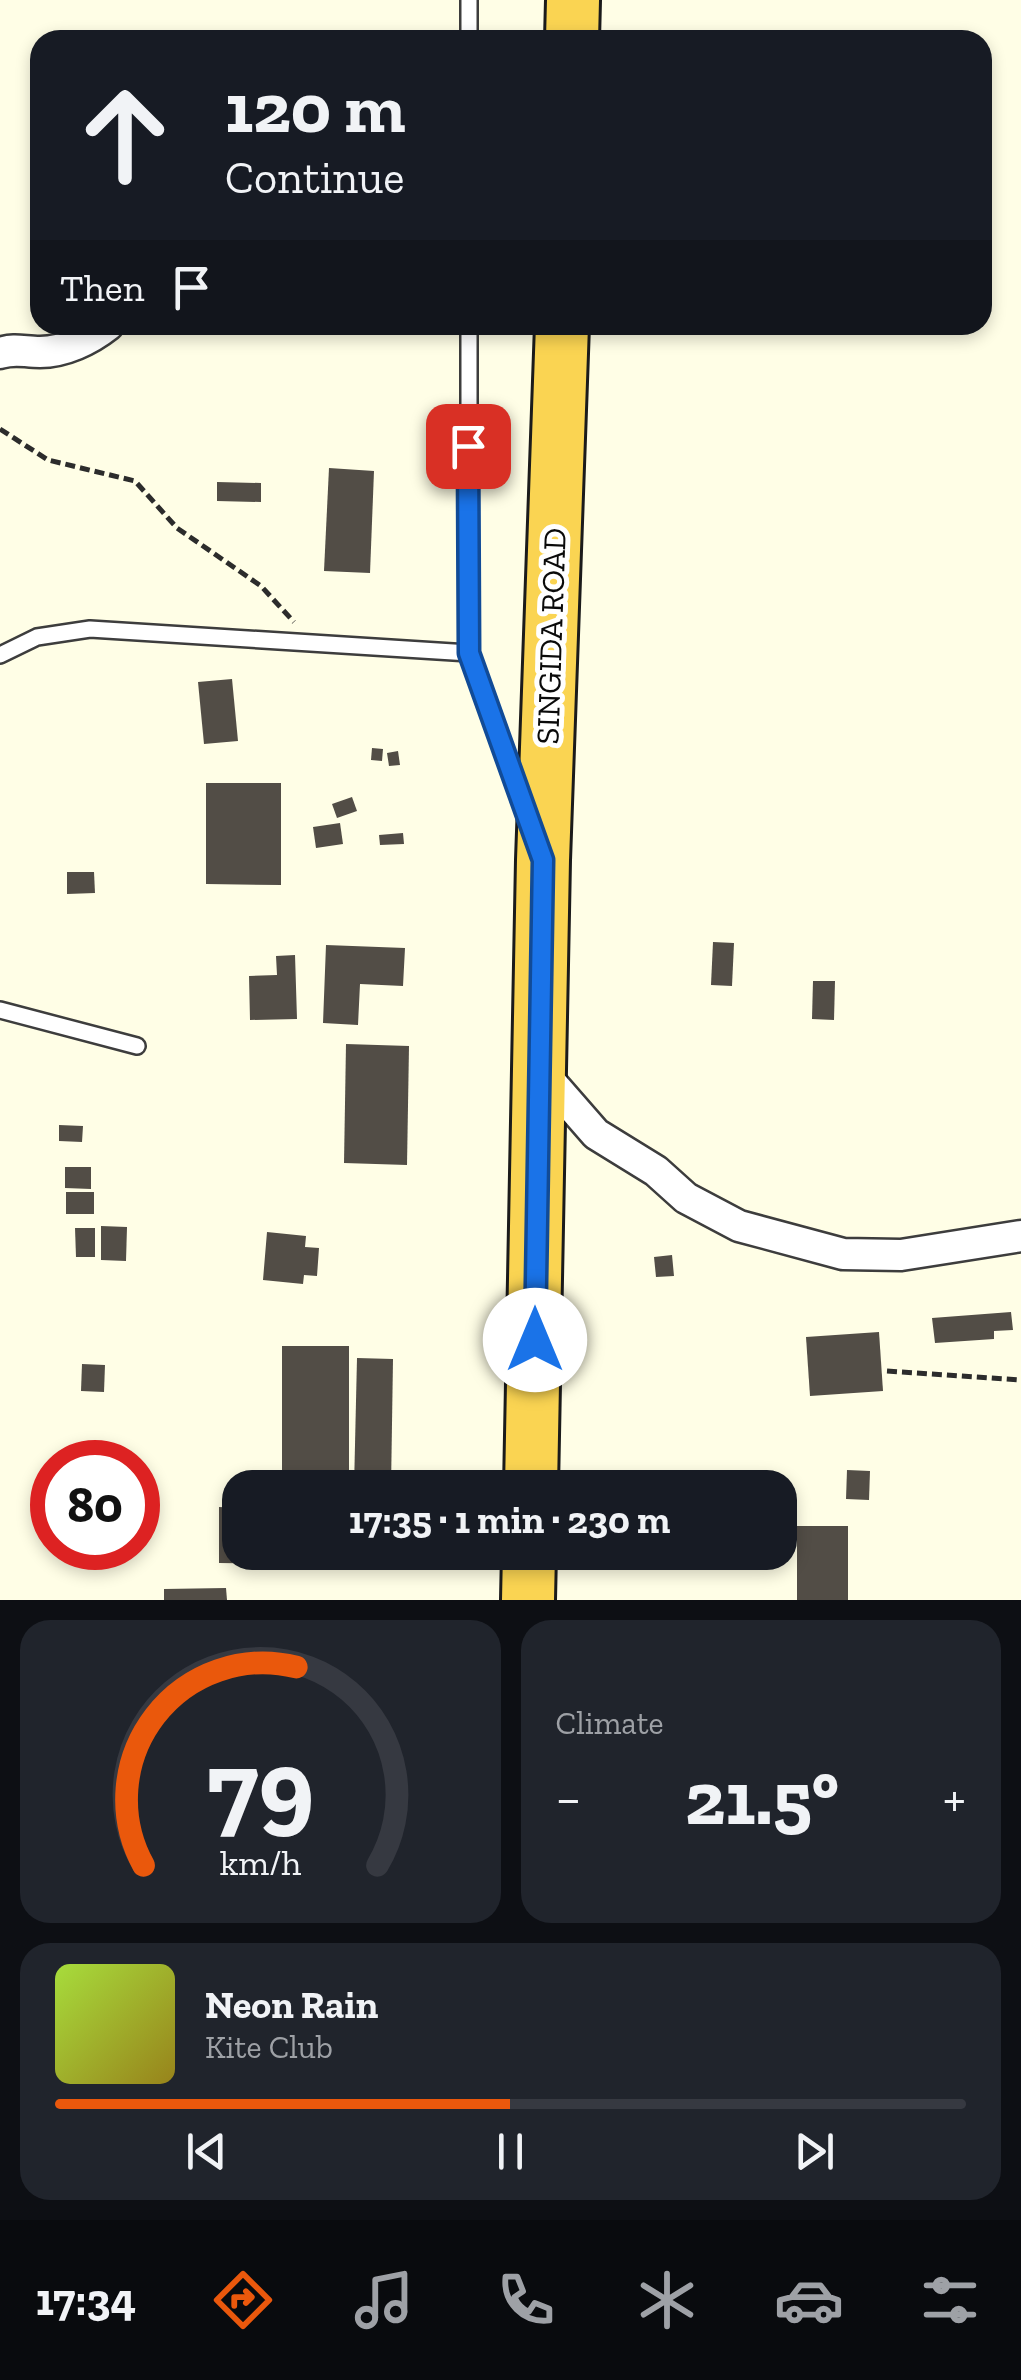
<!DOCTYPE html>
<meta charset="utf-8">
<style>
body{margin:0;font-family:"Zilla Slab",serif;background:#20242c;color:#f1f3f6;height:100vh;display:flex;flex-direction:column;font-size:38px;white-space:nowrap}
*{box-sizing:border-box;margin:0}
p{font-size:32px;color:#9ea1a6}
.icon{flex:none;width:55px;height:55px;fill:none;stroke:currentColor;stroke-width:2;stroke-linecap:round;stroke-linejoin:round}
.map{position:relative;height:1600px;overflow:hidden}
.panel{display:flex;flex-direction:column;gap:20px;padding:20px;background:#0d0f14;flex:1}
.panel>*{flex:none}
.top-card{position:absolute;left:30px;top:30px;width:962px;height:305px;border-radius:30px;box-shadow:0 5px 15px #0003;background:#171b24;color:#f1f3f6;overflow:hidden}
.speed{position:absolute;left:30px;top:1440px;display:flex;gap:20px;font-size:50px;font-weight:700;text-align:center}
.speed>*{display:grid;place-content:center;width:130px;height:130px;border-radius:50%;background:#171b24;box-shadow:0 5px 15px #0003;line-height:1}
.speed .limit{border:15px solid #d22;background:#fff;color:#111}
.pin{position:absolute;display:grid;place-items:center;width:85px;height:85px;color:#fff;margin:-42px;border-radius:20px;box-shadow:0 5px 15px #0006}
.me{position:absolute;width:110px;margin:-55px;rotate:0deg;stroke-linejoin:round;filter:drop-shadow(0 0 8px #0008)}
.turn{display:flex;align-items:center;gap:35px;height:210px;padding:0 30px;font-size:45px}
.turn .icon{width:130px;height:130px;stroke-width:2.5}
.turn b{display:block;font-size:70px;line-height:85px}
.then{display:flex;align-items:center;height:95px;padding:0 30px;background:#0003;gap:20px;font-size:38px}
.big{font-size:75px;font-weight:700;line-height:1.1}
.panel .card{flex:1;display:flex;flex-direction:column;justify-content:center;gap:15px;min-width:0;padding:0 35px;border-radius:30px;background:#20242c}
.panel .dial{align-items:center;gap:0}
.dial svg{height:260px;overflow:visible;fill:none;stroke:#363941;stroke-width:7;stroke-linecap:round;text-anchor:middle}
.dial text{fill:#f1f3f6;stroke:none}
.song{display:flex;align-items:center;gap:30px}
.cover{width:120px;height:120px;border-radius:15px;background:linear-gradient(135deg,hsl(80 70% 55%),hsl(50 70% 35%))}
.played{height:10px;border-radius:5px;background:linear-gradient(90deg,#ea580c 50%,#363941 50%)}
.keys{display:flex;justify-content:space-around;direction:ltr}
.heat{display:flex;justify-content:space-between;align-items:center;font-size:55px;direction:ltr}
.panel .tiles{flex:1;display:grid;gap:20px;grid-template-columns:1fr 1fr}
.card:last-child{grid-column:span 2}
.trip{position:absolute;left:222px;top:1470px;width:575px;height:100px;border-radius:30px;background:#171b24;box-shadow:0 5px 15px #0003;font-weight:700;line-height:100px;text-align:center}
.tabs{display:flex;height:160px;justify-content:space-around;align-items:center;background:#090b0e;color:#9ea1a6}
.tabs .icon{width:70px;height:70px}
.tabs .current{color:#ea580c}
.tabs b{font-size:45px;color:#f1f3f6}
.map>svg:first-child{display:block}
.building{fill:#524d46}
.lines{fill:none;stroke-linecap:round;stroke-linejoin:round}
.service-casing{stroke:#3d3d3d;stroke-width:20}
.minor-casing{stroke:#3d3d3d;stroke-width:35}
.trunk-casing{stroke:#1b1b1b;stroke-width:58}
.path{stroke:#2c2c2c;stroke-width:5;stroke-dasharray:10 5;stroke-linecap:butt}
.service{stroke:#fff;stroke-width:15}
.minor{stroke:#fff;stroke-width:30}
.trunk{stroke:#fad452;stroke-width:52}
.route-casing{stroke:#114b97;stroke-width:25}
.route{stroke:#1a73e8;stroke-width:18}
.labels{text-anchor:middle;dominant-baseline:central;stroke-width:10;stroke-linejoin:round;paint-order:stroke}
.street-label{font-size:32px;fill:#0a0a0a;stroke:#fff}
</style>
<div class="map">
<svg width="1021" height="1600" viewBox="0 0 1021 1600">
<rect width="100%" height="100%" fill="#fffee6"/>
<g class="building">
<polygon points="329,468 374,471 370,573 324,571"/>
<polygon points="217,482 261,483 261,502 217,501"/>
<polygon points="232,679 238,741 204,744 198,682"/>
<polygon points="372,748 383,749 382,761 371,760"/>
<polygon points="398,751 400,765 389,766 387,753"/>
<polygon points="206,783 281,783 281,885 206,884"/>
<polygon points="352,797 357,811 337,818 332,804"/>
<polygon points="340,823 343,844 316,848 313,827"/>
<polygon points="403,833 404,844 380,845 379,835"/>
<polygon points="67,872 94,872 95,893 67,894"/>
<polygon points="713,942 734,943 732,986 711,985"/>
<polygon points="326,945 405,948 403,986 360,984 358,1025 323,1023"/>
<polygon points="295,955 297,1019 250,1020 249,976 277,975 276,956"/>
<polygon points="813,981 835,981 834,1020 812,1019"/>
<polygon points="346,1044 409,1046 407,1165 344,1163"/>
<polygon points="59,1125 83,1126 82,1142 59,1141"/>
<polygon points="65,1167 91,1167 91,1189 65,1188"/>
<rect x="66" y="1192" width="28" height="22"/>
<polygon points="101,1226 127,1227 126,1261 101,1260"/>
<polygon points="75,1228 95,1228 95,1257 76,1257"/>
<polygon points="267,1232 306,1236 305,1247 319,1248 317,1276 304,1275 303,1284 263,1280"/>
<polygon points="672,1255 674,1276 656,1277 654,1257"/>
<polygon points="1011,1312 1013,1330 994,1331 994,1339 935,1343 932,1318"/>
<polygon points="879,1332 883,1391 810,1396 806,1337"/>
<rect x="282" y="1346" width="67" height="142"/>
<polygon points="357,1358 393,1359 391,1488 354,1488"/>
<polygon points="82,1364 105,1365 104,1392 81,1391"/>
<polygon points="847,1470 870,1471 869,1500 846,1499"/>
<polygon points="219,1507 240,1508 240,1552 349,1552 348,1565 219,1563"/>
<rect x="797" y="1526" width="51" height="74"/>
<polygon points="353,1552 389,1552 389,1558 353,1557"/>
<polygon points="658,1552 747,1552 747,1559 661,1560"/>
<polygon points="226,1588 227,1600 164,1600 164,1589"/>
</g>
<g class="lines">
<g class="service-casing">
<g id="service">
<polyline points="469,0 469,40"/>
<polyline points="469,325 469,653 525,811"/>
<polyline points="0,655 37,637 90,629 469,653"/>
<polyline points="0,1010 137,1046"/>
</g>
</g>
<g class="minor-casing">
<g id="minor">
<path d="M0,353C15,348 24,352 40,352C64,352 89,340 108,325"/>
<polyline points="541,1071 596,1134 656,1171 686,1198 739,1226 843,1254 901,1255 1021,1236"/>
</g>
</g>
<g class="trunk-casing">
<g id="trunk">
<polyline points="572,40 573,0"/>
<polyline points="531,1488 543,860 562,325"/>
<polyline points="528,1600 529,1552"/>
</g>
</g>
<g class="path">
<polyline points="0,429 48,460 135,481 177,528 261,586 294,622"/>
<polyline points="887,1371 1021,1380"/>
</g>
<use href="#service" class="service"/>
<use href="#minor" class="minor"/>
<use href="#trunk" class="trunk"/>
</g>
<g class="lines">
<g class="route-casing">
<polyline id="route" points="468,446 469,653 543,860 535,1340"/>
</g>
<use href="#route" class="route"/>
</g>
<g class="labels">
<g class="street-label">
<text transform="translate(551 636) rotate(-88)">SINGIDA ROAD</text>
</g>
</g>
</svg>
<div class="speed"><div class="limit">80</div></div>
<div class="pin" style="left:468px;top:446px;background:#d93025"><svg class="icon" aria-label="arrive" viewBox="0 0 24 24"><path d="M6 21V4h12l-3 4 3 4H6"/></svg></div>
<svg class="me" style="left:535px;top:1340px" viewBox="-20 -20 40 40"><circle r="19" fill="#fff"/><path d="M0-13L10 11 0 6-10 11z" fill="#1a73e8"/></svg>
<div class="trip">17:35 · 1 min · 230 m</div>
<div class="top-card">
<div class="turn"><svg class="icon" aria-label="ahead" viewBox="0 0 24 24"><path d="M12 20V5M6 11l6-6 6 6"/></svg><div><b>120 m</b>Continue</div></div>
<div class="then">Then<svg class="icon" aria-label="arrive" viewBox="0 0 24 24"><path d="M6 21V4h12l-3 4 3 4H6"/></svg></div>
</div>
</div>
<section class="panel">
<div class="tiles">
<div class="card dial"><svg viewBox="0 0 100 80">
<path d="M14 69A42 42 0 1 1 86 69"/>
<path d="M14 69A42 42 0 0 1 61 8" stroke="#ea580c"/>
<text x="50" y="56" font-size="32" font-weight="700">79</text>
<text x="50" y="72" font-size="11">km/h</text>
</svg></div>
<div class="card"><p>Climate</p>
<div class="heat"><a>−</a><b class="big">21.5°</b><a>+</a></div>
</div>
<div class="card">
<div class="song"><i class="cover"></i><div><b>Neon Rain</b><p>Kite Club</p></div></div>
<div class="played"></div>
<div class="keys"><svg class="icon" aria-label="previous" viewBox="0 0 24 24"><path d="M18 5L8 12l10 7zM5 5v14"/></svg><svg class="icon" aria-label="pause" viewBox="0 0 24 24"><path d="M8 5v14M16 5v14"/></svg><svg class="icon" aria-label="next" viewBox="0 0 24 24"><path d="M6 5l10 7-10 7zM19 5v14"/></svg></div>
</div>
</div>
</section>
<nav class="tabs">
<b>17:34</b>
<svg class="icon current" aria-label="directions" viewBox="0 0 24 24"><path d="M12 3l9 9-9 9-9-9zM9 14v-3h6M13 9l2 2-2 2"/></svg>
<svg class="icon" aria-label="music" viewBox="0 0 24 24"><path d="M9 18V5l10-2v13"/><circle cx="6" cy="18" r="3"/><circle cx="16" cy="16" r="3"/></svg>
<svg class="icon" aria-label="phone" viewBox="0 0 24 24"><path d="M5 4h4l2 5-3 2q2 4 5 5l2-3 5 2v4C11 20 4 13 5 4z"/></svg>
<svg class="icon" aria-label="climate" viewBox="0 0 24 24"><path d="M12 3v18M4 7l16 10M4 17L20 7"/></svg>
<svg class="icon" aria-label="car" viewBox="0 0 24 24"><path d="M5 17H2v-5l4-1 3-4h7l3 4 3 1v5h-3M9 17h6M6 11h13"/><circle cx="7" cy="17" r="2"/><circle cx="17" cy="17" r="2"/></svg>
<svg class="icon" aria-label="filters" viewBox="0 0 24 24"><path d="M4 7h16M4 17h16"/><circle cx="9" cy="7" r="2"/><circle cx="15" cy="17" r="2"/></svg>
</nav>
